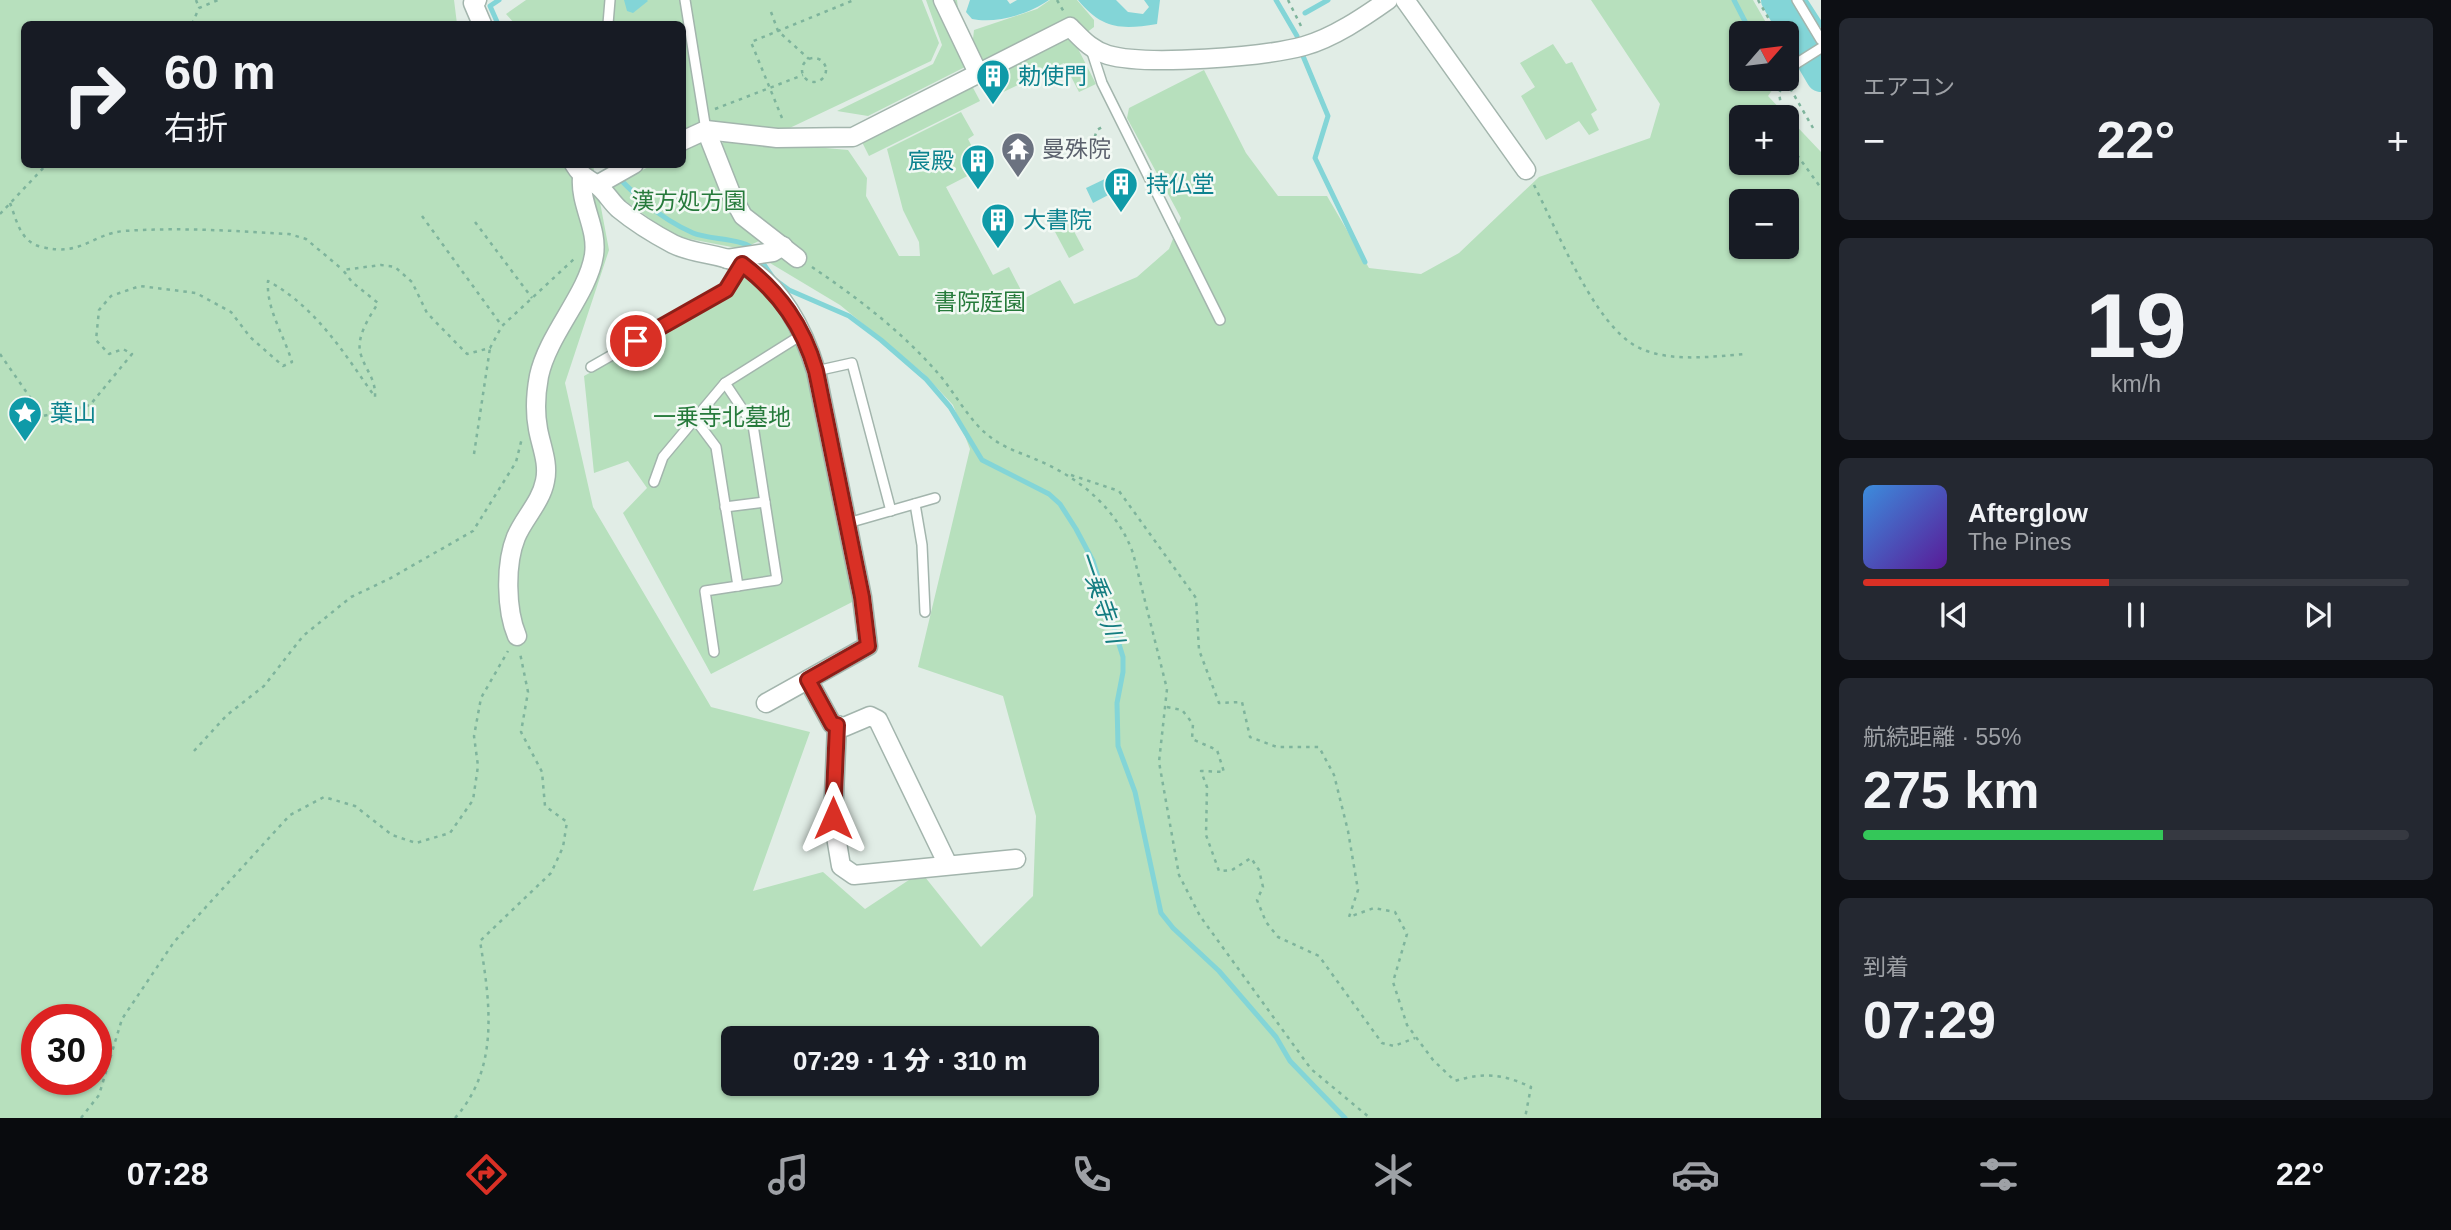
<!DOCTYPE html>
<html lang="ja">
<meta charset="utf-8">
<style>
body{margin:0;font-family:Helvetica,"Noto Sans JP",sans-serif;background:#242831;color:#f1f3f6;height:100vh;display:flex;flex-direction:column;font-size:26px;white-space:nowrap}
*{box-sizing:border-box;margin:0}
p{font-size:23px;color:#9ea1a6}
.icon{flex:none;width:38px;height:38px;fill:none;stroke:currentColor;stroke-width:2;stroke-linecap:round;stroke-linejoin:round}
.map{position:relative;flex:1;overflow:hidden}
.drawer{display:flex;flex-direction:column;gap:18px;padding:18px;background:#0d0f14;width:630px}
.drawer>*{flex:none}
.guide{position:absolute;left:21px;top:21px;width:665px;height:147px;border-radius:10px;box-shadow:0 2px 5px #0004;background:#171b24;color:#f1f3f6;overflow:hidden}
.needle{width:46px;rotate:62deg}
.tools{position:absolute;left:1729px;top:21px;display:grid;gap:14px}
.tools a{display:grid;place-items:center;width:70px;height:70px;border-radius:10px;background:#171b24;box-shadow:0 2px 5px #0004;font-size:35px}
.speed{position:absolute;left:21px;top:1004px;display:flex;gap:14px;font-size:35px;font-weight:700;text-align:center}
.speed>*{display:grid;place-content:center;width:91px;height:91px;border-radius:50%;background:#171b24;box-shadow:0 2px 5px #0004;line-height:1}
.speed .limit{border:10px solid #d22;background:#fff;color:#111}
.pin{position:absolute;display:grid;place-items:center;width:60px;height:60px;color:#fff;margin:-30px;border:4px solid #fff;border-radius:50%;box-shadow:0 2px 7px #0007}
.me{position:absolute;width:77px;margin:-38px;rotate:0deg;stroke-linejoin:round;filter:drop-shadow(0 0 5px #0008)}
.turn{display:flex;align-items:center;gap:24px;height:147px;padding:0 28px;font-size:32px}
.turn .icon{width:91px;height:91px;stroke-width:2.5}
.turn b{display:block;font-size:49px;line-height:60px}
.big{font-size:52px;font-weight:800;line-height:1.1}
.drawer .tile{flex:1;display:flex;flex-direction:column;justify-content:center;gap:10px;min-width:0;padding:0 24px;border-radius:10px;background:#242831}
.drawer .dial{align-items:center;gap:0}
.dial b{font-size:91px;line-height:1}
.song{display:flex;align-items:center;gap:21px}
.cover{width:84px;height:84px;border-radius:10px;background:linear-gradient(135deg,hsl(210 70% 55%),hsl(270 70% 35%))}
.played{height:7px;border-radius:4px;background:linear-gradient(90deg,#d93025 45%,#363941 45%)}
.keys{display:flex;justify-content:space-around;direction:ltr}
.heat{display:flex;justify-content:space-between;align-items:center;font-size:38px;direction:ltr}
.charge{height:10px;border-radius:5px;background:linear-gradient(90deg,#34c759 55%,#363941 0)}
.trip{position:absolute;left:721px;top:1026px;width:378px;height:70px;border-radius:10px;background:#171b24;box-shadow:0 2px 5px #0004;font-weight:800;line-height:70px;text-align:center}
.tab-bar{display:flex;height:112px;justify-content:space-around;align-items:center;background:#090b0e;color:#9ea1a6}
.tab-bar .icon{width:49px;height:49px}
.tab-bar .active{color:#d93025}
.tab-bar b{font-size:32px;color:#f1f3f6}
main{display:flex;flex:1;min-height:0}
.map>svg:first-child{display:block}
.green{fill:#b7e0bd;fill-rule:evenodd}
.water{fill:#83d5d7}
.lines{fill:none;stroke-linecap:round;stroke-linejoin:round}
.stream{stroke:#83d5d7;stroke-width:5}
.river{stroke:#83d5d7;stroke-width:30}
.lane-casing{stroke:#a3b5ad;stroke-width:12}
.street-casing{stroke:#a3b5ad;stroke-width:21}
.path{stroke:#7eb49c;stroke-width:2.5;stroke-dasharray:3.5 5;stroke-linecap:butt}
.lane{stroke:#fff;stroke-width:9}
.street{stroke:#fff;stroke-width:18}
.route-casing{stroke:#8d1f18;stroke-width:18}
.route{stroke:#d93025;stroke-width:12}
.labels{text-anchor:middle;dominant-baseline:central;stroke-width:5;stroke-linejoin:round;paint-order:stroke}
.culture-label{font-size:23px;fill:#0d838f;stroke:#f2f9f4;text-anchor:start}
.worship-label{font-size:23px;fill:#5b616d;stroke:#f2f9f4;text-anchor:start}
.park-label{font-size:23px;fill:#267a3b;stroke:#f2f9f4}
.water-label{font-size:24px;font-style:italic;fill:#147d81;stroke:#f2f9f4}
</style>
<main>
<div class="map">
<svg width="1821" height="1118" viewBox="0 0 1821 1118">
<rect width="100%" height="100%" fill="#e1ede6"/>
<g class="green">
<path d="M0,0H454L457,24H24V164L593,165L609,250L565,383L593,507L711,707L810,732L753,891L823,872L865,909L921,872L981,947L1033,896L1036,816L1003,696L918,667L970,449L953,405L923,373L840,305L770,263L790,243L741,207L718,147L727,139L848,150L867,178L866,196L899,256H920L919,242L903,210L887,149L961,112L974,135L968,139L983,168L946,187L993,275L1009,267L1025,298L1060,280L1074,304L1137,277L1169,249L1181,218L1127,118L1129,108L1204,70L1246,153L1278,196H1327L1369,268L1421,274L1459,253L1539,177L1650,138L1660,104L1591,0H1753L1772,33H1741V79H1780L1768,96L1821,152V1118H0ZM1741,117H1787V163H1741ZM1741,201H1787V247H1741ZM37,1020H96V1080H37ZM733,1038H1087V1083H733Z"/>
<polygon points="526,0 922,0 939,43 931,61 777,134 683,134 682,24 515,24 506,14"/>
<polygon points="926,0 957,0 965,67 868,116 837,111 933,64 942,45"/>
<polygon points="1050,0 1077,0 1094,20 1094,27 1086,33 1081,30 988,61 982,60 973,39 974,30 1037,9"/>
<polygon points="1072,37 1096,84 1079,92 1064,63 999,94 989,76"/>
<polygon points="1553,44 1566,64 1572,62 1597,110 1591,114 1599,130 1589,135 1579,121 1546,140 1521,96 1535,87 1520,63"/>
<polygon points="971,84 980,101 869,156 861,140"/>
<polygon points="702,141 735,219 759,241 742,249 674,236 606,187 653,165 682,164 683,150"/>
<polygon points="1069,222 1084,250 1069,258 1054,230"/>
<polygon points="748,269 808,343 862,597 711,674 623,513 647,488 628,461 594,473 584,376 727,298"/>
</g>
<g class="water">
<polygon points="624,0 647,0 648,1 633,13 627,11"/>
<path d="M970,0H1007L1010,4L1017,0H1049C1029,14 996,24 972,19L966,12Z"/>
<path d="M1078,0H1116L1128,12L1143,14L1149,7L1144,0H1160L1157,24C1120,30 1102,29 1078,0Z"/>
<polygon points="1109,177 1116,191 1093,203 1086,188"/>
</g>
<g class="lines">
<g class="stream">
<polyline points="1276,0 1297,36"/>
<polyline points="1734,0 1751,33"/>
<polyline points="1805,0 1821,25"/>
<polyline points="1305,13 1328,0"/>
<polyline points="498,24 490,6 499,0"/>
<polyline points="1303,56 1328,116 1315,158 1365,262"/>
<path d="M606,164C632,193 657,217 693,233C709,240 747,238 755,251"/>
<polyline points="760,259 774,279 789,290 849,316 881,340 926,379 950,407 982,460 1049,494 1060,504 1076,529 1093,561 1123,657 1123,672 1117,703 1118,746 1135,792 1161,913 1173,928 1219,971 1276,1037 1290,1061 1345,1118"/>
</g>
<polyline class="river" points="1776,0 1821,77"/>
<g class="lane-casing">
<g id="lane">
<polyline points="685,0 706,130"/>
<polyline points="1797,0 1821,40"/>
<polyline points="608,24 610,0"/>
<polyline points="1091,49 1102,83 1220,320"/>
<polyline points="1794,65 1821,48"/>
<polyline points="591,367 726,290 742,264"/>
<polyline points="816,371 852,363 891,511"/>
<polyline points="695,419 716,447 738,586"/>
<polyline points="654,482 663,457 725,383 803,334"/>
<polyline points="915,504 922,545 925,612"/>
<polyline points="725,507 765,502"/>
<polyline points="848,523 935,498"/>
<polyline points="714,652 705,591 777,580 753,425 725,383"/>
</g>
</g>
<g class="street-casing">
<g id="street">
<polyline points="477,0 473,3 482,24"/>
<polyline points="943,0 978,73"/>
<polyline points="1405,0 1526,170"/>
<polyline points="706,130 732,196 743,216 797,258"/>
<path d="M682,141L706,130L777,138L853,137L1070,27C1082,39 1091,50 1108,55C1146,66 1264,57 1304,46C1333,38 1364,17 1388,0"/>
<path d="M574,164C581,176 587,178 597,185C606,192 611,202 619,209C636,223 654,234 673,244C695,255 720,253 741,264C780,283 804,331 816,371L862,597L868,646L766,703"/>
<polyline points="597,185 634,164"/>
<polyline points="727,259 773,252 783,246"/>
<path d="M517,636C506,610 505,564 516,537C524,518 541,502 545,481C549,463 541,446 538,429C535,413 536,392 539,376C548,334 588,294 594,255C598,228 580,205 582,178"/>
<polyline points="808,680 832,724 844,727 870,716 878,720 948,865"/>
<polyline points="837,725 833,819 841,866 854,875 1016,859"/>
</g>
</g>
<g class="path">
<polyline points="196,0 199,8"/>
<polyline points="1057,0 1064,12"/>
<polyline points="1288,0 1302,28"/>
<polyline points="1758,0 1777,33"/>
<polyline points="771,12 778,31 809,59"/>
<polyline points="192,24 199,8 218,0"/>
<circle cx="814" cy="70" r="12"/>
<polyline points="1786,81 1813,128"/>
<polyline points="985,88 990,99"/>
<polyline points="715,109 803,75"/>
<polyline points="1783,117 1779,93 1787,79"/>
<polyline points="782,118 751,42 854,0"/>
<polyline points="1787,141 1821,188"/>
<polyline points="1092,145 1097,130 1104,126"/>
<path d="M1534,185C1557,230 1589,311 1628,341C1658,364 1708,357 1744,354"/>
<path d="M10,203C17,221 20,242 42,247C81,257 92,234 124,231C179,227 234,231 289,234L306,239L343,270"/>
<polyline points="0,214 47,164"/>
<polyline points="422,216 502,326"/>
<polyline points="475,222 532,298"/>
<path d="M812,267C855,296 901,331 935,370C954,390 967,419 989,436C1006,450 1026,454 1046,464C1085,482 1118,512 1133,553L1167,689L1159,762L1179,875L1200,916L1311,1069L1370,1118"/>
<path d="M0,354L43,416L90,405L132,354L123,349L109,354L96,340L99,310L111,296L140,286L196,293L231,312L250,337L283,366L292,362C284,335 266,309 268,281C316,307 344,353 375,397C376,379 366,371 361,355C355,338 369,318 378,303L352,282L343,270L381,265L395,267L412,282L427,313L467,354L490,348L502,326L574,259"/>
<polyline points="474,454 490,348"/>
<path d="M1071,475L1119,491L1196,598L1199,650L1219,703L1242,702L1250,737L1277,747H1319L1334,775L1348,831L1358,890L1349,917L1374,908L1395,912L1407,934L1393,982L1407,1025L1433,1060L1455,1081C1484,1072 1503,1074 1531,1087L1525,1118"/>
<polyline points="1167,707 1182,710 1193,724 1192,739 1217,750 1224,772 1201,771 1207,787 1206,835 1219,871 1232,870 1251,858 1259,870 1263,887 1257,900 1266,922 1278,937 1319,956 1382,1043 1394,1046 1415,1038"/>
<polyline points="194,751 227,715 264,686 303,636 351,597 389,579 473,531 516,462 522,438"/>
<polyline points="81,1118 99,1095 122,1019 174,942 290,815 324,797 355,806 392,835 416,843 450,833 473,800 478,766 474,736 481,698 508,651"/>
<path d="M455,1118C500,1068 490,1002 480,941L551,873L563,847L567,822L545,806L542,772L521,732L528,692L520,653"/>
</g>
<use href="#lane" class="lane"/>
<use href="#street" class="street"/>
</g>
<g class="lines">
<g class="route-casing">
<path id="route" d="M636,341L726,290L742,264C780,293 803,326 816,371L862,597L868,646L808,680L832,724L837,725L833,818"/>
</g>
<use href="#route" class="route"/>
</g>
<defs>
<g id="building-pin" transform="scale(1.75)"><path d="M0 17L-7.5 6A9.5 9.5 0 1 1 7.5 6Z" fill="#0f9aa8" stroke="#f2f9f4"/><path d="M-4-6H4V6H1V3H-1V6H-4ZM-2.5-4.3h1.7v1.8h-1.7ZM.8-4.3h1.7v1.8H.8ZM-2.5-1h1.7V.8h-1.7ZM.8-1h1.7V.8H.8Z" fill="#fff"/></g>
<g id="temple-pin" transform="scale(1.75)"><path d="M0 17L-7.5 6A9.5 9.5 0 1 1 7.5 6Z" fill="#6b7280" stroke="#f2f9f4"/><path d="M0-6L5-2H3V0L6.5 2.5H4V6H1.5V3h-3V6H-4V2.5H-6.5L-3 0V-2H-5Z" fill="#fff"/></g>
<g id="sight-pin" transform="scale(1.75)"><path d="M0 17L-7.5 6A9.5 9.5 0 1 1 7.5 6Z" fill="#0f9aa8" stroke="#f2f9f4"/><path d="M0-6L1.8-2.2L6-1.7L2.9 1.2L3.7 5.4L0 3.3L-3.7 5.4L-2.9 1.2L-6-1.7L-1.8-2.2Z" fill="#fff"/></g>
</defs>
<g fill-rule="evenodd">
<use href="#building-pin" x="993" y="76"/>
<use href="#temple-pin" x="1018" y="149"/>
<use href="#building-pin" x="978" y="161"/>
<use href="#building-pin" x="1121" y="184"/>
<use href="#building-pin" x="998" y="220"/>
<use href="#sight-pin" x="25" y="413"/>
</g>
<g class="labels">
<g class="culture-label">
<text x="1018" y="76">勅使門</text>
<text x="954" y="161" text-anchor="end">宸殿</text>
<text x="1146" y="184">持仏堂</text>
<text x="1023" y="220">大書院</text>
<text x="50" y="413">葉山</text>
</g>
<g class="worship-label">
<text x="1042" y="149">曼殊院</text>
</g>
<g class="park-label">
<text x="689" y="201">漢方処方園</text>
<text x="980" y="302">書院庭園</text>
<text x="722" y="417">一乗寺北墓地</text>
</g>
<g class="water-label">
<text transform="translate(1101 597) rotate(71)">一乗寺川</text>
</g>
</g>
</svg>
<div class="tools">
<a><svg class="needle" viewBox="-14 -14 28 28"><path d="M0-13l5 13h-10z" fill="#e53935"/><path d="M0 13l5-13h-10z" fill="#9ea1a6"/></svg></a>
<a>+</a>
<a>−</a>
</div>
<div class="speed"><div class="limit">30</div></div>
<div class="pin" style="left:636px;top:341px;background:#d93025"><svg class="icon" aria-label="arrive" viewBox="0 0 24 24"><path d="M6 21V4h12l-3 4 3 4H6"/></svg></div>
<svg class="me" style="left:833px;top:818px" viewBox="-20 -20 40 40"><path d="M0-17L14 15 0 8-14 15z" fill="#d93025" stroke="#fff" stroke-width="4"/></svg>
<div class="trip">07:29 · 1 分 · 310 m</div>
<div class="guide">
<div class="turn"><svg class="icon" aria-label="right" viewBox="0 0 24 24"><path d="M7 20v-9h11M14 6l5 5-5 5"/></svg><div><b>60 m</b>右折</div></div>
</div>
</div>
<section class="drawer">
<div class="tile"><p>エアコン</p>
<div class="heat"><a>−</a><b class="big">22°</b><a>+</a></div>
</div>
<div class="tile dial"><b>19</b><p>km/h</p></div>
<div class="tile">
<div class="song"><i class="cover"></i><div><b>Afterglow</b><p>The Pines</p></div></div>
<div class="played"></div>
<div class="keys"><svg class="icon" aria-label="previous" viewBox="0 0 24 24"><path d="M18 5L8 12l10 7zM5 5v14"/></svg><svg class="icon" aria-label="pause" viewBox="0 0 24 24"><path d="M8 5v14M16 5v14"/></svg><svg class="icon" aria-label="next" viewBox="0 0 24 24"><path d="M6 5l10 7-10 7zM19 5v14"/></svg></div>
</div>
<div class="tile"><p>航続距離 · 55%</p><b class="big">275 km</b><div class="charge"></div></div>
<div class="tile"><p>到着</p><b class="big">07:29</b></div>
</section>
</main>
<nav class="tab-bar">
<b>07:28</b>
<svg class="icon active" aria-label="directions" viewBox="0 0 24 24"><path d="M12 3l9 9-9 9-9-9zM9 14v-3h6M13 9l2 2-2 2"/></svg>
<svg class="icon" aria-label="music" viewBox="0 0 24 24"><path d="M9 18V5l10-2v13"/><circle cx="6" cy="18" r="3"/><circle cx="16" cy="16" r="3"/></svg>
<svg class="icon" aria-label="phone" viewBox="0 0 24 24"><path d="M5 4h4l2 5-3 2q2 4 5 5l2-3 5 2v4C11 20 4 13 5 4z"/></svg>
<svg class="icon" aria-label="climate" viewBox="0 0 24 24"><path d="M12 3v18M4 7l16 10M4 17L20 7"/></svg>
<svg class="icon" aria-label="car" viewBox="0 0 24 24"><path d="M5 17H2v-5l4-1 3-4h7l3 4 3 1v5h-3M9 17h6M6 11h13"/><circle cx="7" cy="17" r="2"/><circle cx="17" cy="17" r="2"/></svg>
<svg class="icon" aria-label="filters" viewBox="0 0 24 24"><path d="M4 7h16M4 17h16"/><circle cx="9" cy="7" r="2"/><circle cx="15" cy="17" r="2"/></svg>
<b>22°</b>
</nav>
